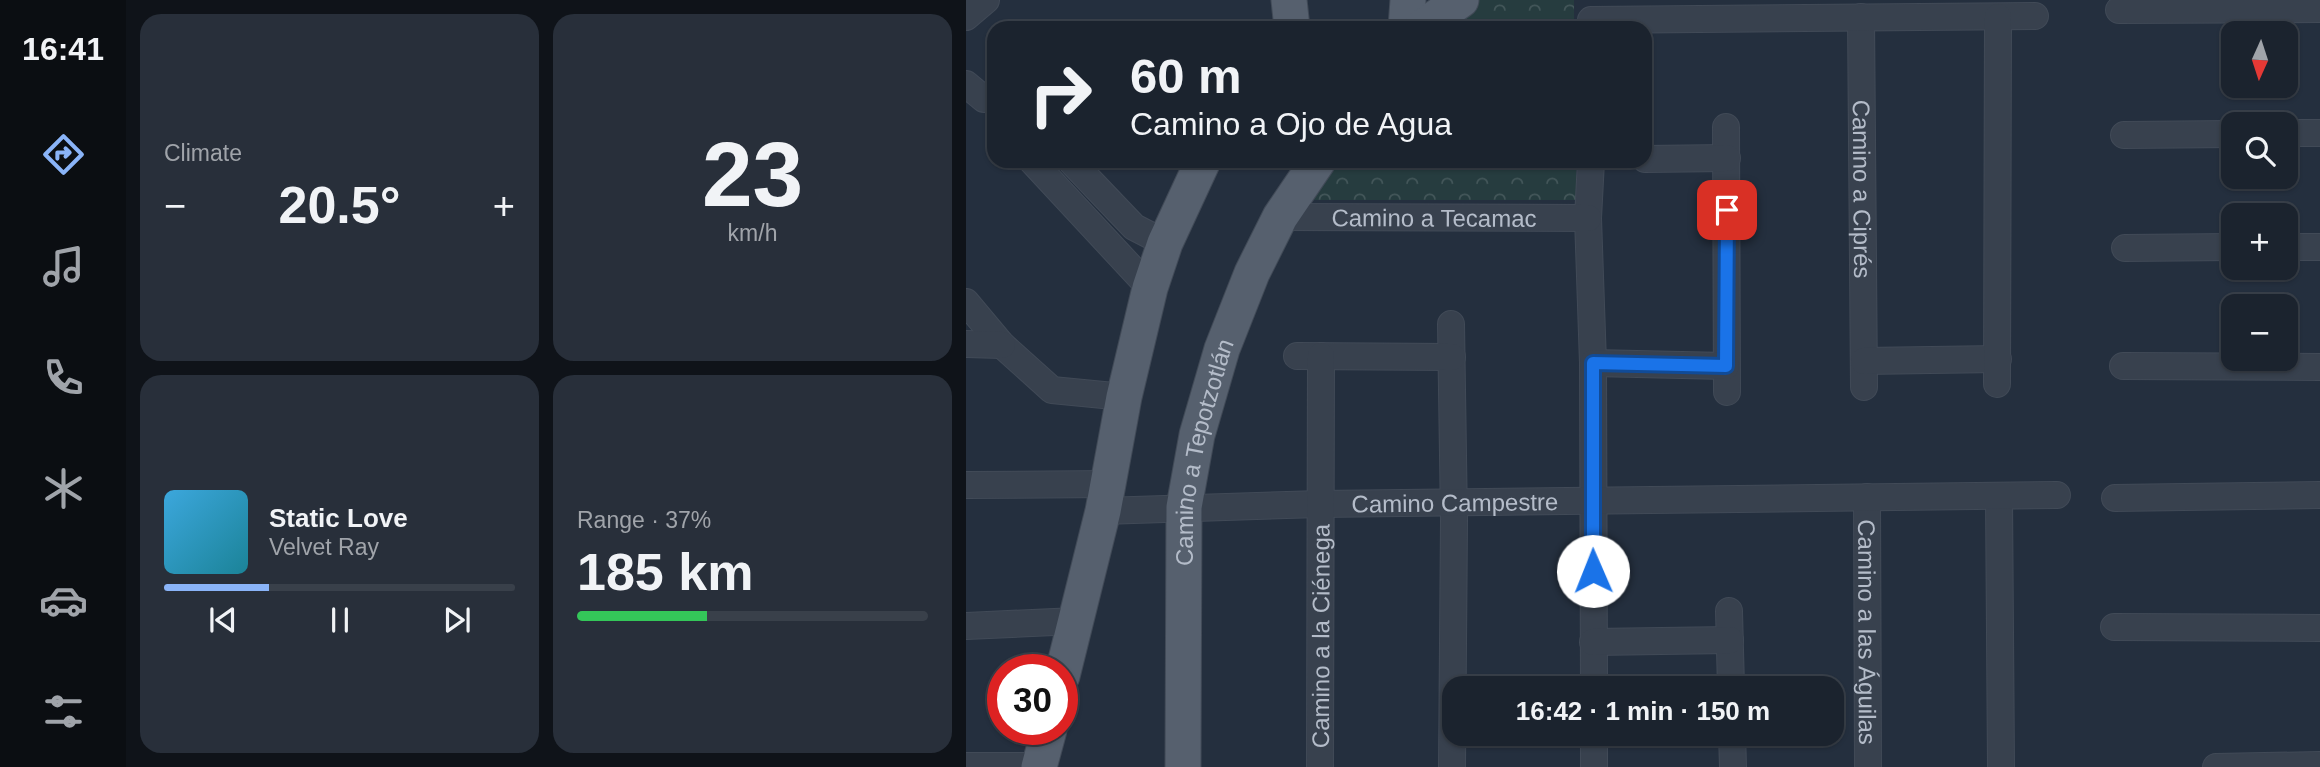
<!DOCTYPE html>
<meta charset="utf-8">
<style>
body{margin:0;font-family:Arial,sans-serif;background:#282f3a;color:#f1f3f6;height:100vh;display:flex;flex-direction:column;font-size:26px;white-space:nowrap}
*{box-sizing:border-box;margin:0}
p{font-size:23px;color:#a0a4aa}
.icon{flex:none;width:38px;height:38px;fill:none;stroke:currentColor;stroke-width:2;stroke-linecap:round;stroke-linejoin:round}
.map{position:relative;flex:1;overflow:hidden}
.drawer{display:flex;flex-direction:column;gap:14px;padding:14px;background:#0f1319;width:840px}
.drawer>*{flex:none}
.top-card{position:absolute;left:21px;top:21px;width:665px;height:147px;border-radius:21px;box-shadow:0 2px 5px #0004,0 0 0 2px #39404a;background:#1b232e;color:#f1f3f6;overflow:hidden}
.needle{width:46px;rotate:183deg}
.fabs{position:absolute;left:1255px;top:21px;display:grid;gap:14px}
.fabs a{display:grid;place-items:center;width:77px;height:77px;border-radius:14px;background:#1b232e;box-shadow:0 2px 5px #0004,0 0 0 2px #39404a;font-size:35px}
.speed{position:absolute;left:21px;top:654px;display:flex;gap:14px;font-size:35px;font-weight:700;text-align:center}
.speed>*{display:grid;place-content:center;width:91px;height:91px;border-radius:50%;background:#1b232e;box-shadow:0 2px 5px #0004,0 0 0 2px #39404a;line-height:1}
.speed .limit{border:10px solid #d22;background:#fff;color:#111}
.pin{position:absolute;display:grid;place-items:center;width:60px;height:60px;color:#fff;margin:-30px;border-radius:14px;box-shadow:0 4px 10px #0006}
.me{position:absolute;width:77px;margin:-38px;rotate:359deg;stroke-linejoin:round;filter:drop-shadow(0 0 5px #0008)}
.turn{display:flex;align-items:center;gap:24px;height:147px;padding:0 28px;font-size:32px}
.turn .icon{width:91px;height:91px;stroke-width:2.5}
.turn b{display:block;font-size:49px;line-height:60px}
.big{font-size:52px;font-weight:800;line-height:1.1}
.drawer .widget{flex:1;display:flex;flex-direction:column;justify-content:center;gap:10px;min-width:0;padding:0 24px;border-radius:21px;background:#282f3a}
.drawer .dial{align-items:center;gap:0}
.dial b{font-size:91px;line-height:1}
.song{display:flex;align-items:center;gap:21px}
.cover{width:84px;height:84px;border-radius:10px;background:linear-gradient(135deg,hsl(200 70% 55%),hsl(190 70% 35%))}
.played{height:7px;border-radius:4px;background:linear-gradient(90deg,#8ab4f8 30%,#39404a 30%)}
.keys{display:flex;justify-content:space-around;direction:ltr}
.heat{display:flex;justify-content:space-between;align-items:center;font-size:38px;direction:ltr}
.charge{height:10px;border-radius:5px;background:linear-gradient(90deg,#34c759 37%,#39404a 0)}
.drawer .tiles{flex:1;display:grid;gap:14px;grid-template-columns:repeat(2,1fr)}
.trip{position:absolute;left:476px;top:676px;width:402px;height:70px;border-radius:21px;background:#1b232e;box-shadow:0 2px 5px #0004,0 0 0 2px #39404a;font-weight:800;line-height:70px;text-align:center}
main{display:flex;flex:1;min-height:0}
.dock{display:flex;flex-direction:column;width:126px;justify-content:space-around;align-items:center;background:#0b0e12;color:#a0a4aa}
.dock .icon{width:49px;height:49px}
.dock .active{color:#8ab4f8}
.dock b{font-size:32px;color:#f1f3f6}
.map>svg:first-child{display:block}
.park{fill:url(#park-crowns)}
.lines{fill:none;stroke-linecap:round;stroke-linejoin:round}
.minor-casing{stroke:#414a57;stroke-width:28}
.major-casing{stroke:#414a57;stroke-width:37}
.minor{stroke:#38414e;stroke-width:26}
.major{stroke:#56606e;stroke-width:35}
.route-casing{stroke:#114b97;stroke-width:18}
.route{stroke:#1a73e8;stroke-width:12}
.labels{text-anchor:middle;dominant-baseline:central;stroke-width:7;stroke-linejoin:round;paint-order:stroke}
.street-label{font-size:24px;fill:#b4bcc9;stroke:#1d2633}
</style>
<main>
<nav class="dock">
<b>16:41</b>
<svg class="icon active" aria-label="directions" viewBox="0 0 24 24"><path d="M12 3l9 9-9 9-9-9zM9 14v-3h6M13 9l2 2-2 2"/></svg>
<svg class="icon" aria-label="music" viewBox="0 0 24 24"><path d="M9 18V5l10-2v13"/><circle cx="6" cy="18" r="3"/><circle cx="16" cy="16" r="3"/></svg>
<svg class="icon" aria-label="phone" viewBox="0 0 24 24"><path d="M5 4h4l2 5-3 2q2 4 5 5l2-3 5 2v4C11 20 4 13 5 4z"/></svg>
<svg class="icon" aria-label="climate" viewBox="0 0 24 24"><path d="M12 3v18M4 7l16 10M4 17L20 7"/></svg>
<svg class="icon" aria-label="car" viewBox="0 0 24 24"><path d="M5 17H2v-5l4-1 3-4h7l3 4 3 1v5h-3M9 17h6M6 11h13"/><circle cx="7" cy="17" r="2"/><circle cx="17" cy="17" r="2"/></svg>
<svg class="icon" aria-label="filters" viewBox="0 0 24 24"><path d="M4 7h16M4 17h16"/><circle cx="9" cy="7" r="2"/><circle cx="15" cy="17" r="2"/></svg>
</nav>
<section class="drawer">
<div class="tiles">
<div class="widget"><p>Climate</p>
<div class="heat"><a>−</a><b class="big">20.5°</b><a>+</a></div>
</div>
<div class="widget dial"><b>23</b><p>km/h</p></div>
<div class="widget">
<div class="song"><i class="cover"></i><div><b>Static Love</b><p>Velvet Ray</p></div></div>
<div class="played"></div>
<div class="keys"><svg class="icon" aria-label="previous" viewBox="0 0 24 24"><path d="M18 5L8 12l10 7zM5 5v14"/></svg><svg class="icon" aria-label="pause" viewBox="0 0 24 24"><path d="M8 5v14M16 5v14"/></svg><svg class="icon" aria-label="next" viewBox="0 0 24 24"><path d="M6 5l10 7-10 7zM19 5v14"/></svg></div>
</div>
<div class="widget"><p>Range · 37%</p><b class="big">185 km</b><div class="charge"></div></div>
</div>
</section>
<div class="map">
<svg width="1354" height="767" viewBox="0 0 1354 767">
<defs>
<pattern id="park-crowns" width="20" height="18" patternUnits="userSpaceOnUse" patternTransform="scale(1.75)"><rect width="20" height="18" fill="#263c3f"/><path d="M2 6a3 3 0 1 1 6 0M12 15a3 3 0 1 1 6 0" fill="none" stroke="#435659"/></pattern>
</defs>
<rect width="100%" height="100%" fill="#242f3e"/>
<g class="park">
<polygon points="512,0 608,0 608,28 477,28"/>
<polygon points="365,161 610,161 611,200 349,200 346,198"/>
</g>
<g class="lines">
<g class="minor-casing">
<g id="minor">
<polyline points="1153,10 1354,9"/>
<polyline points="0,17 20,0"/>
<path id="s1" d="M895,17L898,387"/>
<polyline points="625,20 1069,16"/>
<polyline points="0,84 18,99"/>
<polyline points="760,127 761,392"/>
<polyline points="1320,133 1354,133"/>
<polyline points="1158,135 1267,134"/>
<polyline points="679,159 761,158"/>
<polyline points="66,161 184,288"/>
<polyline points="105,161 168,227 199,243"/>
<polyline points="625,161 622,218 627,363 628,688"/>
<path id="s2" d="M314,217L622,218"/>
<polyline points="1320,247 1354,247"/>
<polyline points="1159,248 1267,247"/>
<polyline points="0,302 36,345 86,390 158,397"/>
<polyline points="485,324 488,521 486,767"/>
<polyline points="0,344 36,345"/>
<polyline points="331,356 486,357"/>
<polyline points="898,361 1032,359"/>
<polyline points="627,363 760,366"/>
<polyline points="1157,366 1354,367"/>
<polyline points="1031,384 1032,17"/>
<polyline points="0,485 143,484"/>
<path id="s3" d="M901,497L902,767"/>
<polyline points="1033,497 1035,767"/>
<polyline points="1149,498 1354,495"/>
<path id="s4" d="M137,511L354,504L1091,495"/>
<polyline points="763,611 765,688"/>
<polyline points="0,626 110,621"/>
<polyline points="1148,627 1354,628"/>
<polyline points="627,642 764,640"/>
<polyline points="628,733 628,767"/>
<polyline points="766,733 767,767"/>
<polyline points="0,766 74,766"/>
<path id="s5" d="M354,767L355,356"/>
<polyline points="1250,767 1354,765"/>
</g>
</g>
<g class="major-casing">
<g id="major">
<polyline points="323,0 326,28"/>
<polyline points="440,28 442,0"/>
<polyline points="455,28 495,0"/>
<polyline points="96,676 137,511 158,397 184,288 199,243 237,161"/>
<polyline points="73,767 83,730"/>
<path id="s6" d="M217,767L218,507L231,435L256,349L286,273L314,217L352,161"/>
</g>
</g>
<use href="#minor" class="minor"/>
<use href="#major" class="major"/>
</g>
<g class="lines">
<g class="route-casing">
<polyline id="route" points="627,571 627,363 760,366 761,210"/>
</g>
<use href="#route" class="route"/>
</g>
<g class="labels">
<g class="street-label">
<text stroke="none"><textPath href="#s1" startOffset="172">Camino a Ciprés</textPath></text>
<text stroke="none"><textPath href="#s2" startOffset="154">Camino a Tecamac</textPath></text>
<text stroke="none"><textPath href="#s6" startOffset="317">Camino a Tepotzotlán</textPath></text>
<text stroke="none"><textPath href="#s4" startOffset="352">Camino Campestre</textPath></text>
<text stroke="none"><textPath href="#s3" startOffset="135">Camino a las Águilas</textPath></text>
<text stroke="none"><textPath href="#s5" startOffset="131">Camino a la Ciénega</textPath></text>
</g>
</g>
</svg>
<div class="fabs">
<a><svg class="needle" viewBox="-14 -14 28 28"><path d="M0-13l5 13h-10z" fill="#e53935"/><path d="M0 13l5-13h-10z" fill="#a0a4aa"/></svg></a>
<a><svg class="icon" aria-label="search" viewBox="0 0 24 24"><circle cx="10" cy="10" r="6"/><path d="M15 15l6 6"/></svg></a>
<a>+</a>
<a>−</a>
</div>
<div class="speed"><div class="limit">30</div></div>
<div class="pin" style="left:761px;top:210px;background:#d93025"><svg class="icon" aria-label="arrive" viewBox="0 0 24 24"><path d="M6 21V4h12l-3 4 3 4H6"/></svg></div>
<svg class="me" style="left:627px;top:571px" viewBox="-20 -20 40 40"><circle r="19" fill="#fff"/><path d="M0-13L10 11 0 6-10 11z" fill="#1a73e8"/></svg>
<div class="trip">16:42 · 1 min · 150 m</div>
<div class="top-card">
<div class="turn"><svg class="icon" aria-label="right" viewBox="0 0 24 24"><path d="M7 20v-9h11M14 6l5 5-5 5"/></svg><div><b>60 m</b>Camino a Ojo de Agua</div></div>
</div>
</div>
</main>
